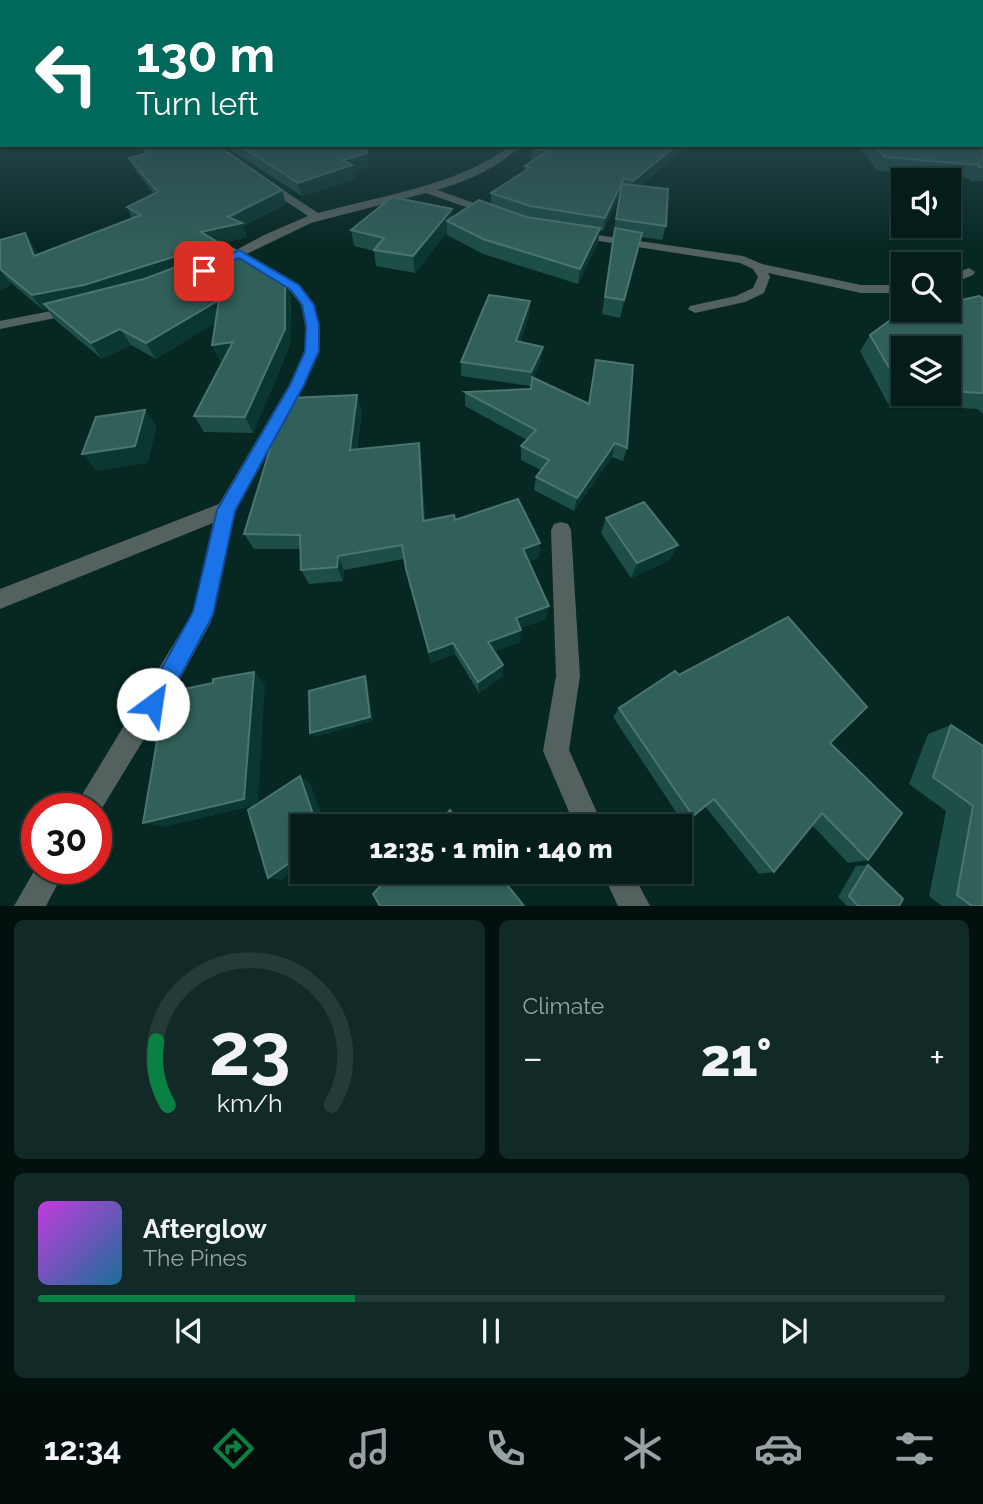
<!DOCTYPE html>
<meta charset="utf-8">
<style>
body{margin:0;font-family:Raleway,sans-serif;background:#122a27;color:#f1f3f6;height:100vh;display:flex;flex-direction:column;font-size:26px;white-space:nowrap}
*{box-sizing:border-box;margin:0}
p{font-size:23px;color:#97a2a2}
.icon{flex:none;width:38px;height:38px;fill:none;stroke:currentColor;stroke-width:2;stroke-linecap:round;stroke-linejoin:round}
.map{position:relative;height:906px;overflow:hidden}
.sheet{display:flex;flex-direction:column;gap:14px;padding:14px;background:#02100e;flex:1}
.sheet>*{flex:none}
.hud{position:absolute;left:0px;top:0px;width:984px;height:147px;box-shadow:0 2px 5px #0004,0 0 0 2px #253b39;background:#00695c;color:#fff;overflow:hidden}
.buttons{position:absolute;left:891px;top:168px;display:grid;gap:14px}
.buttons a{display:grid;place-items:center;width:70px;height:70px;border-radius:0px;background:#041d1a;box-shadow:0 2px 5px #0004,0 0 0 2px #253b39;font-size:35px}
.speed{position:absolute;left:21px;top:793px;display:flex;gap:14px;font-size:35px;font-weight:700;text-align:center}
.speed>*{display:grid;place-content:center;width:91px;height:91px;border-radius:50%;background:#041d1a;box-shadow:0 2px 5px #0004,0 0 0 2px #253b39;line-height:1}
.speed .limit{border:10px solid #d22;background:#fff;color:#111}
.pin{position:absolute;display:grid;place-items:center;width:60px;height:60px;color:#fff;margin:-30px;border-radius:14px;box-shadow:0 4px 10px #0006}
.me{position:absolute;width:77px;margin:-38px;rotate:31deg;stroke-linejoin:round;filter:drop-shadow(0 0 5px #0008)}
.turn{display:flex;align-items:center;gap:24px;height:147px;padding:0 21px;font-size:32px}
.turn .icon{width:91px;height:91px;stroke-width:2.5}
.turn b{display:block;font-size:49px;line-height:60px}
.big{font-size:52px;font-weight:800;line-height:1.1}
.sheet .widget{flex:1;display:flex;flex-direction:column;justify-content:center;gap:10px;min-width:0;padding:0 24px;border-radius:10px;background:#122a27}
.sheet .dial{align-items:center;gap:0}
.dial svg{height:182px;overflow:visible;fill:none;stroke:#253b39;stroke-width:7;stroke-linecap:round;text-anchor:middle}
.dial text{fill:#f1f3f6;stroke:none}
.song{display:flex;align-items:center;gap:21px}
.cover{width:84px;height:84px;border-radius:10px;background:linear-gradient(135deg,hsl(290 70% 55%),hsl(200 70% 35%))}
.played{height:7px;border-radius:4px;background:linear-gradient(90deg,#0b8043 35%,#253b39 35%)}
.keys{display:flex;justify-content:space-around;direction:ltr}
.heat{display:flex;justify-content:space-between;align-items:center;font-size:38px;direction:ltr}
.sheet .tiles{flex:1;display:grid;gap:14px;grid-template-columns:1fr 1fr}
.widget:last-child{grid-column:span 2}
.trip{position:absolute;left:290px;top:814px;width:402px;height:70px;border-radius:0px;background:#041d1a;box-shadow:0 2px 5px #0004,0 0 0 2px #253b39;font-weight:800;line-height:70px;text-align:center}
.tabs{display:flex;height:112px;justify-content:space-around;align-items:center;background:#020c0a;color:#97a2a2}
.tabs .icon{width:49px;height:49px}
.tabs .on{color:#0b8043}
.tabs b{font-size:32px;color:#f1f3f6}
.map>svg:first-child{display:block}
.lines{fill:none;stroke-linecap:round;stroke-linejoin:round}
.minor{fill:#54625f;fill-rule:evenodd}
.wall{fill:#1d4e48;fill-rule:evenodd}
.shaded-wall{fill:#0b3732}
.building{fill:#315f59;stroke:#4c756f;stroke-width:2}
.route{fill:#1a73e8;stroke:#114b97;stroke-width:2}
</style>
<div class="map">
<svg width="983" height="906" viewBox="0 0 983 906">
<rect width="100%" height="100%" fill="#062722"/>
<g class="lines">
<g class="minor">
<path d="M512,145H522C499,167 468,181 437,190L497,211V215H489L426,193L311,223L222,266L212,263L264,235L308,216L260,184V180H268L318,213C386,194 453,187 512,145Z"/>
<polygon points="577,232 743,256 762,264 861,285 903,285 903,293 861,293 768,273 770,277 764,293 745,302 695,313 688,309 690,306 736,296 753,288 758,277 753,269 740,263 573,237 571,235"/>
<polygon points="266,265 300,285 315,305 319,325 319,351 305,385 235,511 211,622 175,688 96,818 96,808 74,808 193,612 213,523 0,609 0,589 219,504 289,385 305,351 305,325 301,305 290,291 262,272 262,266"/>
<polygon points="969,268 975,272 973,275 948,285 948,276"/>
<polygon points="76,306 81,307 81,313 0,329 0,321"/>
<polygon points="561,522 568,524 571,530 580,676 569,750 603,826 575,826 543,751 556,676 551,530 554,524"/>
<polygon points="37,866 66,868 46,906 14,906"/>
<polygon points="602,872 632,872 650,906 618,906"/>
</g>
</g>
<g class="wall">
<polygon points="983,121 983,181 970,181 970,179 878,171 857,145 982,145"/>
<polygon points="223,145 367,145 369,166 353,171 354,179 302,196"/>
<polygon points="525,145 689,145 640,186 666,226 662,240 641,237 620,318 602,314 619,196 603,231 599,231 598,242 578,284 483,254 447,235 447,232 415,273 376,266 374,251 354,246 351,230 452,209 452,217 491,205 491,193 525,171 525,166 533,161 531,160 533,147"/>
<polygon points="144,149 286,204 243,226 247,237 218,244 220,251 291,297 290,345 253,433 204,432 194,416 223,360 220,361 212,345 216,322 156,359 131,345 102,359 55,320 47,309 43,310 10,282 10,285 0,291 0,240 35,248 37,255 132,218 127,207 154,194 136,171 129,158 147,154"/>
<path d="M983,298V414L978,409L888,404L860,351L870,335ZM903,348H948V394H903Z"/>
<polygon points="530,301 529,315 520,342 541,361 533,378 589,404 596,360 627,448 623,461 612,457 574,511 534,490 536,477 541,470 521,460 521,446 527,440 465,406 465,392 531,389 531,382 530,386 461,376 461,362"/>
<polygon points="362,411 357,449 421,459 425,521 455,520 540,543 539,558 529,561 546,619 520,628 520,642 494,651 503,676 479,693 455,654 431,663 409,583 404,559 344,570 343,581 309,584 301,570 300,549 254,549 244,534"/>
<polygon points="606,518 670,560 631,578 601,533"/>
<polygon points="679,675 830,743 868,860 848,863 812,825 774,872 759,874 705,806 693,816 682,821 613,717 619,708"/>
<polygon points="951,725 983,746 983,906 942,906 929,896 946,811 909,784 928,734"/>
<polygon points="868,865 899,906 847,906 838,897 856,866"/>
</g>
<g class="shaded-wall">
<polygon points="367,145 369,166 353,171 354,179 302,196 298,183"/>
<polygon points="677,145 689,145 630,194 633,181"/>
<polygon points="624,178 622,191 603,231 605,218"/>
<polygon points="282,190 286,204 243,226 247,237 218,244 222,255 199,266 44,304 47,309 43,310 32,295 201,232"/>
<polygon points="452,209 453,224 447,221 447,232 415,273 413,256"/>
<polygon points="600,228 598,242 578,284 580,269"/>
<polygon points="25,233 35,248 44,271 34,256"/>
<polygon points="642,233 639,249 620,318 624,300"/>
<polygon points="0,270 10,282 10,285 0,291"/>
<polygon points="285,281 291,297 290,345 253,433 245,417"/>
<polygon points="219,300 226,316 156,359 146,343"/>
<polygon points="530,301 529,315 515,355 516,341"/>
<polygon points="120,329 131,345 102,359 91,343"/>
<polygon points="233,342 241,358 220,361 212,345"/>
<polygon points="543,347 541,361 530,386 531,372"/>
<polygon points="357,395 362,411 355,466 350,450"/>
<polygon points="145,410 157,427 148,463 97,471 82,454"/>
<polygon points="419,443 421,459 426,536 423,521"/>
<polygon points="615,443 612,457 574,511 577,498"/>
<polygon points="540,543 539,558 522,564 523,549"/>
<polygon points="678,545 670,560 631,578 637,563"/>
<polygon points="338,556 344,570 343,581 337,567"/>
<polygon points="549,606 546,619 515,630 516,618"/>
<polygon points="521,630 520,642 488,654 488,642"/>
<polygon points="453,643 455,654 431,663 429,652"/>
<polygon points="503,665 503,676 479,693 478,682"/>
<polygon points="254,672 265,684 258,805 163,827 143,823"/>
<polygon points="365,676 368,682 373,721 315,737 310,733"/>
<polygon points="158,735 163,747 145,738"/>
<polygon points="300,776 310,783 326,826 317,826"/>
<polygon points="303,853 303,864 281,880 268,878"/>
</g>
<g class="building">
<polygon points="982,121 983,121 983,167 979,167 979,165 885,157 875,145 982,145"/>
<polygon points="159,145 217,145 282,190 228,217 242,223 201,232 216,241 192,251 84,285 32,295 0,269 0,240 25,233 34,256 141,215 127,207 158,192 129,158 148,153 144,149"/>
<polygon points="239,145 366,145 367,153 343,160 352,165 298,183"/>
<polygon points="535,145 677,145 633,181 624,178 605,218 530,206 491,193 531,167 525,166 548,151 532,148"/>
<polygon points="622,184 668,189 666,226 616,219"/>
<polygon points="392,197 452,209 413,256 374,250 384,238 351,230"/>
<polygon points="479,200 526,217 600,228 580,269 483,239 447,221"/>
<polygon points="615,228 642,233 624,300 605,297"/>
<polygon points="230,247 276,273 285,281 285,329 245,417 194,416 233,342 212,345 219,300 146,343 120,329 91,343 44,304 144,279"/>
<polygon points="489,295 530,301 516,341 543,347 531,372 461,362"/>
<polygon points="979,296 983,298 983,393 948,391 948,348 903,348 903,388 901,388 870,335 904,310 948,310 948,303"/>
<polygon points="596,360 633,365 627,448 615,443 577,498 536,477 549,460 521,446 536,430 465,392 531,389 532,377 589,404"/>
<polygon points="357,395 350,450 419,443 423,521 454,515 455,520 518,499 540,543 523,549 549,606 516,618 521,630 488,642 503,665 478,682 453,643 429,652 406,569 402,545 338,556 337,567 301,570 300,535 244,534 282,410 289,398"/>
<polygon points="145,410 135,446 82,454 96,417"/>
<polygon points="644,502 678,545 637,563 606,518"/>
<polygon points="788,617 867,707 830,743 902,813 868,860 822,813 774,872 714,799 693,816 619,708 675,671 679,675"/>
<polygon points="254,672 244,799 143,823 158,735 145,738 152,699 155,695 213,683 213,679"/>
<polygon points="365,676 370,717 310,733 309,691"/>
<polygon points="951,725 983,746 983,906 972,906 957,895 973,806 933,777"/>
<polygon points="300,776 317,826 303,826 303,853 268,878 248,810"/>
<polygon points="450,810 462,826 435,826"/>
<polygon points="868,865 903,899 899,906 858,906 849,896"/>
<polygon points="393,872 497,872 524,906 380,906 373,894"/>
</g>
<linearGradient id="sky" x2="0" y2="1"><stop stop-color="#031513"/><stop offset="0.49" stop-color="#2a474f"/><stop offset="1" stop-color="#2a474f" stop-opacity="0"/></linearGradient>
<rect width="983" height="248" fill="url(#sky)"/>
<polygon class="route" points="239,250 299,285 314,305 319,325 319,351 304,385 235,511 213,615 161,712 153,715 145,712 142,704 193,612 217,510 290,385 305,351 306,325 302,305 291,290 239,258 208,273 198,271"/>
</svg>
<div class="buttons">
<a><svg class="icon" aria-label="sound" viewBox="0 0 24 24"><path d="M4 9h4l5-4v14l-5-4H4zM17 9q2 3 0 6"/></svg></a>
<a><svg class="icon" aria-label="search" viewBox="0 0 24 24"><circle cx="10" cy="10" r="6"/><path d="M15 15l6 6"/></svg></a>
<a><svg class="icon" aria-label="layers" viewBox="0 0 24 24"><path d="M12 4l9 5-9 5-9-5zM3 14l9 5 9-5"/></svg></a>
</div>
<div class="speed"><div class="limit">30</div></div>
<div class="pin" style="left:204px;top:271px;background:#d93025"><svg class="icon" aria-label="arrive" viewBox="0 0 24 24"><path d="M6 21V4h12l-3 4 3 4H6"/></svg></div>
<svg class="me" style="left:153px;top:704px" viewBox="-20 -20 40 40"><circle r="19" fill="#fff"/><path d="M0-13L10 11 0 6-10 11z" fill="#1a73e8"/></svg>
<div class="trip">12:35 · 1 min · 140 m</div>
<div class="hud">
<div class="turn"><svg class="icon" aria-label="left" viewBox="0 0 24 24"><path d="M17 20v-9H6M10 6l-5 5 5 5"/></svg><div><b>130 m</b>Turn left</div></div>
</div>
</div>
<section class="sheet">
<div class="tiles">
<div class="widget dial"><svg viewBox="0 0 100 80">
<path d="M14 69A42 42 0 1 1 86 69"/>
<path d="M14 69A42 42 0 0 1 9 41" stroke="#0b8043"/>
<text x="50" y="56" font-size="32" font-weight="700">23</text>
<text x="50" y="72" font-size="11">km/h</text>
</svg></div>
<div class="widget"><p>Climate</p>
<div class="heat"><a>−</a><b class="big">21°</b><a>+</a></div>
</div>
<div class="widget">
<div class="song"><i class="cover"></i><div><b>Afterglow</b><p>The Pines</p></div></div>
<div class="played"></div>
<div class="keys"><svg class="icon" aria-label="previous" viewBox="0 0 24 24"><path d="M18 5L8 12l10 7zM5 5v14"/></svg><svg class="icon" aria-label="pause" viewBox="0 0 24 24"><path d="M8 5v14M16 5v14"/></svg><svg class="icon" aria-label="next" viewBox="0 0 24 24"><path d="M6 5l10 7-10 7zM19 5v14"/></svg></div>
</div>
</div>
</section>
<nav class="tabs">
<b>12:34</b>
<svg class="icon on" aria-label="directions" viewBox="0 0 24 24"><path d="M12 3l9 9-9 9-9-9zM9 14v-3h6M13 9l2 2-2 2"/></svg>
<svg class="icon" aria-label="music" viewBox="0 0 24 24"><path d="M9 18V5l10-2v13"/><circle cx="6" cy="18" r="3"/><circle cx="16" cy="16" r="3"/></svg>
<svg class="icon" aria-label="phone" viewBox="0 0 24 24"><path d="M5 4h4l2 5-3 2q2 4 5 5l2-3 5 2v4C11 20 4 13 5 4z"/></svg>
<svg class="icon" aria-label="climate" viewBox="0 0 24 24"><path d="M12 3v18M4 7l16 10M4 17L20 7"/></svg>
<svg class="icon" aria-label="car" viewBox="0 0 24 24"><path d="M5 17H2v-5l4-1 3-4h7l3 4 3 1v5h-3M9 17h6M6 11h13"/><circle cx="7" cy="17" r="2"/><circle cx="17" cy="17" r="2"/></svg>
<svg class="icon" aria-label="filters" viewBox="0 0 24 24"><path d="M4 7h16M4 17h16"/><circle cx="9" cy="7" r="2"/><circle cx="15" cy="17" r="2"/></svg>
</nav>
